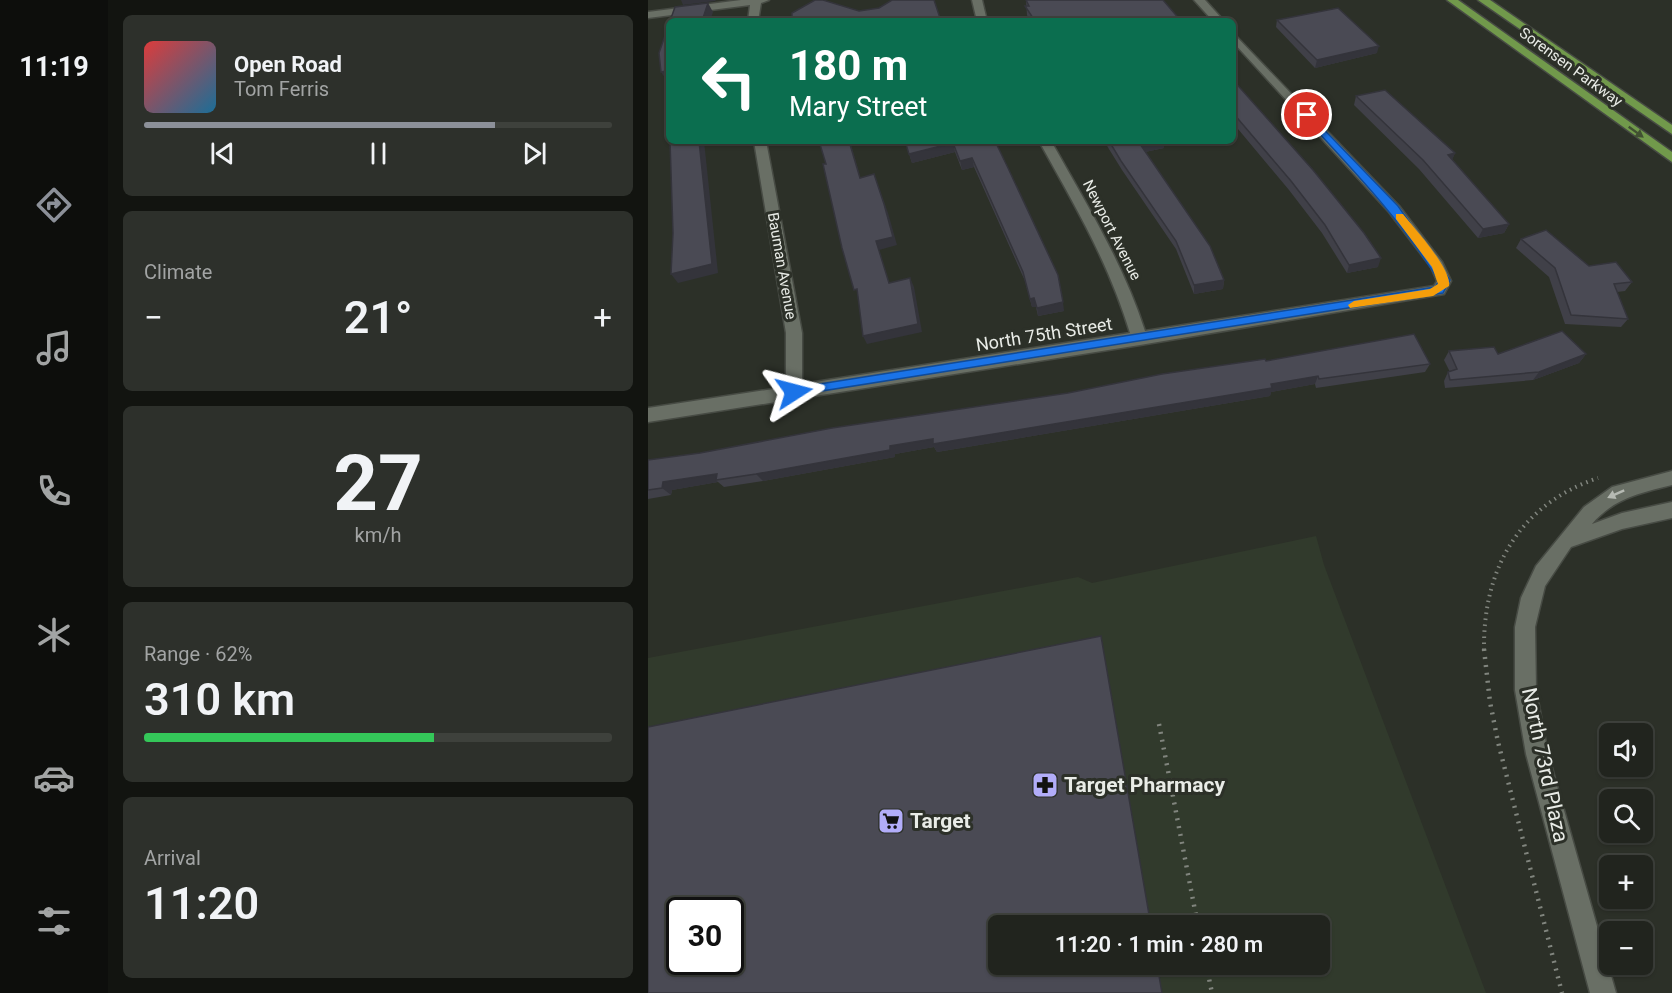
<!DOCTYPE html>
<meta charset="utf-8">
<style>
body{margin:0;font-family:Roboto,sans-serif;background:#2d302b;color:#f1f3f6;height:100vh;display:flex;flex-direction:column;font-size:22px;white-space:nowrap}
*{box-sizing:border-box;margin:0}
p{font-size:20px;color:#a2a4a4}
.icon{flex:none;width:33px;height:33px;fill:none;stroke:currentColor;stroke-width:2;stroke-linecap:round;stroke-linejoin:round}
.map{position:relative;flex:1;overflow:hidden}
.details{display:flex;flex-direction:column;gap:15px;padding:15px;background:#121410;width:540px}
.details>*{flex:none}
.top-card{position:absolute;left:18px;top:18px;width:570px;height:126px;border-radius:9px;box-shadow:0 2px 4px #0004,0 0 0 2px #3e413c;background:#0b6e4f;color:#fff;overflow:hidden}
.controls{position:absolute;left:951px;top:723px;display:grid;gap:12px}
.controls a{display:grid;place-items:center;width:54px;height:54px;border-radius:9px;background:#21241e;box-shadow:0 2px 4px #0004,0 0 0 2px #3e413c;font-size:30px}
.speed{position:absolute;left:18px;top:897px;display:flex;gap:12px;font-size:30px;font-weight:700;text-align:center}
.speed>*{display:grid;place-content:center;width:78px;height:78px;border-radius:50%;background:#21241e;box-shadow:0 2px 4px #0004,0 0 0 2px #3e413c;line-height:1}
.speed .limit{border:3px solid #111;border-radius:9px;background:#fff;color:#111}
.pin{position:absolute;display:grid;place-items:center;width:51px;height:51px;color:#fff;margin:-26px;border:3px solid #fff;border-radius:50%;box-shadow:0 2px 6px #0007}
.me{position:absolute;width:66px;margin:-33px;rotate:81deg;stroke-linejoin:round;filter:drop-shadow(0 0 4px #0008)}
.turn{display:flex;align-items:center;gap:21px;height:126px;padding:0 24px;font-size:27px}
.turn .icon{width:78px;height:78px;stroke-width:2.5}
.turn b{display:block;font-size:42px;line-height:51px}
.big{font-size:45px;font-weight:600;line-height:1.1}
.details .widget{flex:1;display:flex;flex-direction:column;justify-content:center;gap:9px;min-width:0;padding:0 21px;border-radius:9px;background:#2d302b}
.details .dial{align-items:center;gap:0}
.dial b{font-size:78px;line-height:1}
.song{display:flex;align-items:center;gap:18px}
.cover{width:72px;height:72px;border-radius:9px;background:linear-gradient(135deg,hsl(0 70% 55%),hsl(200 70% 35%))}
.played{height:6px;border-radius:3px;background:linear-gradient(90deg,#8c9099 75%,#3e413c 75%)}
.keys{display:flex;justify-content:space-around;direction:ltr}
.heat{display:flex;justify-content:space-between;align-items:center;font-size:33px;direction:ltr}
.charge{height:9px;border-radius:4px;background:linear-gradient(90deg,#34c759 62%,#3e413c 0)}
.trip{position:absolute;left:340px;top:915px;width:342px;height:60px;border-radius:9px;background:#21241e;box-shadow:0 2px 4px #0004,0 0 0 2px #3e413c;font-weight:600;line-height:60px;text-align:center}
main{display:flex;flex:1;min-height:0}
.tabs{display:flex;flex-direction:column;width:108px;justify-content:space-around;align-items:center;background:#0d0e0c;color:#a2a4a4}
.tabs .icon{width:42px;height:42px}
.tabs .current{color:#8c9099}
.tabs b{font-size:27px;color:#f1f3f6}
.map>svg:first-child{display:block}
.built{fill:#313a2c;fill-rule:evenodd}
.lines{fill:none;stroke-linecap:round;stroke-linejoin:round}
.minor-casing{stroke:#474b44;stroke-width:3}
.major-casing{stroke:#474b44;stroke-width:3}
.path-far1{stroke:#81857e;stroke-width:4;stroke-dasharray:1.5 4.5;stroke-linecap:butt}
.path{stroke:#81857e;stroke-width:4.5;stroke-dasharray:2 6;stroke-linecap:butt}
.minor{fill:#696f65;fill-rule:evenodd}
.major{fill:#71994b;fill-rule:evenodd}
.wall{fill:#404048}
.shaded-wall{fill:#34343b}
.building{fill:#4a4a54;stroke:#34343b;stroke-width:1.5;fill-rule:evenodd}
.oneway{fill:#415032}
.oneway2{fill:#b6bab3}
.route{fill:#1a73e8;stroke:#114b97;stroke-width:1.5}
.slow{fill:#f59e0b}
.labels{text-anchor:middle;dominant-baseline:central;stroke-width:6;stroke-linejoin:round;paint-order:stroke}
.far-street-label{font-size:15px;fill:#e9ece7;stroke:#2c3028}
.street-label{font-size:18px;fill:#e9ece7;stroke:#2c3028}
.near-street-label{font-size:21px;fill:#e9ece7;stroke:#2c3028}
.near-poi-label{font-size:21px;font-weight:bold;fill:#e9ece7;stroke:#2c3028;text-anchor:start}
</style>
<main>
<nav class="tabs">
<b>11:19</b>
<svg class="icon current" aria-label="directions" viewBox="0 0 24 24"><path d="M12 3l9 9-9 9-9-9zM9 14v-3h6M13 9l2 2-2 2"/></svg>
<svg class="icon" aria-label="music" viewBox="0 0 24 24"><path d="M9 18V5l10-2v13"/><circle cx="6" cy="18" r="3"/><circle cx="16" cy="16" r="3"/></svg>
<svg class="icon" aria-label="phone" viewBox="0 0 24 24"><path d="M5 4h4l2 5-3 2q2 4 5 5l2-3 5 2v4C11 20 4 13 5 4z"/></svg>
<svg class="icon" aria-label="climate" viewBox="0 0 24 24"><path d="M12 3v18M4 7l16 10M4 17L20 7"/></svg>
<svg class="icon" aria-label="car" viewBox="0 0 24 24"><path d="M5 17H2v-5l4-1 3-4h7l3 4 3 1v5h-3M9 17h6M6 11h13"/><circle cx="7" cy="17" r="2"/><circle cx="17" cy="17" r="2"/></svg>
<svg class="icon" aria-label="filters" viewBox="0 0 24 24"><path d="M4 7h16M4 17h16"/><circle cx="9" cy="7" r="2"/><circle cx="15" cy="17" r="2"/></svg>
</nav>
<section class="details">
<div class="widget">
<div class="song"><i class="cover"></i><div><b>Open Road</b><p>Tom Ferris</p></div></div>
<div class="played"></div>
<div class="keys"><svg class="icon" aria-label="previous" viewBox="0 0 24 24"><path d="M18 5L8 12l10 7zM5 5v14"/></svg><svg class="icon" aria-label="pause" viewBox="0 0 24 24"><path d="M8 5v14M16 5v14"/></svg><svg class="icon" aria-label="next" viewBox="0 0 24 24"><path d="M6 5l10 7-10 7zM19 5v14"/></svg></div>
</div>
<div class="widget"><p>Climate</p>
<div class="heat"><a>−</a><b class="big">21°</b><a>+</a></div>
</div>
<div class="widget dial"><b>27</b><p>km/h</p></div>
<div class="widget"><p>Range · 62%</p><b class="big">310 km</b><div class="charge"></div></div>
<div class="widget"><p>Arrival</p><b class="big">11:20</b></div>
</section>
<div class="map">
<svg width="1024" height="993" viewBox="0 0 1024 993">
<rect width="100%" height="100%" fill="#2c3028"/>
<path class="built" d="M668,536L676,565L838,993H0V658L430,577L444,583ZM32,910H82V962H32ZM351,926H672V964H351Z"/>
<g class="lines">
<g class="minor-casing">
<g id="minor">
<polygon points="93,0 121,0 113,3 110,21 100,21 102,5 0,18 0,12"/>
<polygon points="324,0 334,0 339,21 329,21"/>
<polygon points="546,0 557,0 576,21 565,21"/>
<path d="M585,33L751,206L794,262L803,281L796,294L492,345L0,422V408L138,387V333L106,141H118L154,333V384L482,333C460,261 427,206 391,141H403C438,203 475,263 497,331L786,286L789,281L783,267L741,212L585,42Z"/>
<path d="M1024,471V485C992,493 966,498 944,524L974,513L1024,502V518L974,529L923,547L897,586L887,627L888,690L900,754L968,993H942L878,754L867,690V627L873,598L888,566L936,507L964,487Z"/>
</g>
</g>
<g class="major-casing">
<g id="major">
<polygon points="799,0 810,0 1024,152 1024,162"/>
<polygon points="830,0 842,0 1024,125 1024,134"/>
</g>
</g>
<path class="path-far1" d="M836,650C835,570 870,505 950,478"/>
<g class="path">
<polyline points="836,649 842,702 850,742 914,993"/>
<polyline points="511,724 550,926"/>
<polyline points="558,964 564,993"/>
</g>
<use href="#minor" class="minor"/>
<use href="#major" class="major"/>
</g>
<g class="wall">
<polygon points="378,0 533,21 382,21 379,15"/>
<polygon points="629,20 729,53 667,68 628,27"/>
<polygon points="585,80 730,267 699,273 674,233 641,190 585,123"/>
<polygon points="708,96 807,153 804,159 861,224 856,233 830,238 771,169 706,105"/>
<polygon points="257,141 347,141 416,311 390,316 388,307 384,307 377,281 326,167 314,170 307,152 264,163"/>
<polygon points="456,141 516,141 516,148 497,152 576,280 575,289 546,294 528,249 474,170"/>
<polygon points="873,239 941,266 984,282 977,291 969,292 980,319 973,327 917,324 901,277 868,248"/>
<polygon points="801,351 850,354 938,354 931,363 885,380 797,388 796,381 800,372 802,372 796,360"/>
<polygon points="618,361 782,364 777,372 668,388 667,384 623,392 622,396 289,452 286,447 247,454 247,457 115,481 76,487 70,482 24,490 23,495 0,499 0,460 52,453"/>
</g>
<g class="shaded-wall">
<polygon points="33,0 68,0 67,1 35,5"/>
<polygon points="60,3 65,12 62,21 54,21"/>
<polygon points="731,46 729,53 667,68 669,60"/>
<polygon points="19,71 19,81 13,72"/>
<polygon points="51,141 56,141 70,273 30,283 23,274"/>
<polygon points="201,141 202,141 215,187 212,178"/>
<polygon points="506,141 516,141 516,148 492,153 492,144"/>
<polygon points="305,143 307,152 264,163 261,154"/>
<polygon points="807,153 803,163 800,155"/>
<polygon points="324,158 326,167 314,170 312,161"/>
<polygon points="226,174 240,213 249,245 231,250 244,292 241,283 228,241"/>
<polygon points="861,224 856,233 830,238 835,229"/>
<polygon points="733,258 730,267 699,273 701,265"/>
<polygon points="262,278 266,287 274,332 219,344 215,336"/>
<polygon points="576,280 575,289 546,294 546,285"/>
<polygon points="386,298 388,307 384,307 382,299"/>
<polygon points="415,302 416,311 390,316 389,308"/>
<polygon points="938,354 931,363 885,380 891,372"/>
<polygon points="670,376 667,384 623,392 622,396 289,452 286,447 247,454 247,457 115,481 108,474 242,446"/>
<polygon points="69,474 68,480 70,482 24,490 23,495 14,488 15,482"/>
</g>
<g class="building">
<polygon points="167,0 175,0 211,11 231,8 244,0 286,0 293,21 144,21 144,13"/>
<polygon points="378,0 515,0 533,21 387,21 377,6 381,6"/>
<polygon points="60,3 54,21 22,21 27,7"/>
<polygon points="690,8 731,46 669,60 629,20"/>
<polygon points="21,24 21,137 18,138 17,115 19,71 13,72 11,53"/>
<polygon points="585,80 665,170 716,233 733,258 701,265 677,225 643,181 585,113"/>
<polygon points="737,90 807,153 800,155 861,224 835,229 775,160 708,96"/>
<polygon points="22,141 51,141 64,264 23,274 25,233"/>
<polygon points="171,141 201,141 212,178 226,174 236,204 245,237 228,241 241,283 262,278 270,324 215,336 209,289 206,290 194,248 175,164 178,164"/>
<polygon points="257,141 347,141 360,168 410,275 415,302 389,308 386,298 382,299 375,272 324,158 312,161 305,143 261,154"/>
<polygon points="461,141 506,141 492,144 562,246 576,280 546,285 528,241 473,161"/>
<polygon points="898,230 941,266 968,262 984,282 966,284 980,319 923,315 907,268 873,239"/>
<polygon points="914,331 938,354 891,372 802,380 800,372 809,369 801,351 846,347 850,354"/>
<polygon points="766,334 782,364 671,379 670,376 623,384 624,388 285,444 285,439 242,446 242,450 108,474 68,480 69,474 15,482 14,488 0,490 0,460 52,453 184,428 420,393 514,374 617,359 618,361"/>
<path d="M453,636L503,926H351V964H509L514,993H0V727ZM32,910H82V962H32Z"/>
</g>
<defs><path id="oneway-solid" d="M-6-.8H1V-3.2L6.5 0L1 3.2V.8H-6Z" transform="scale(1.5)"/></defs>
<use class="oneway" href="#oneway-solid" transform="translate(988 132) rotate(36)"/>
<use class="oneway2" href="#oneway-solid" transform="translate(968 494) rotate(156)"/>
<path class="route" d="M659,112L750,206L802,280L795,293L142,396V389L146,388L787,287L791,281C753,220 705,170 656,117V113Z"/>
<path class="slow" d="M748,214H755C766,228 804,269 801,286L785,296L702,308L700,305L706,301L782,289L790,284L784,267L748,219Z"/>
<defs>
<g id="pharmacy-square" transform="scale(1.35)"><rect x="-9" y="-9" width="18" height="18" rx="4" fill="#b2adf9" stroke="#2c3028"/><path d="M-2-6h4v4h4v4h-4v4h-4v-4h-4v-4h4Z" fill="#111"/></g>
<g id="supermarket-square" transform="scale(1.35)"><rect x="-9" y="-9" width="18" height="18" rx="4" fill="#b2adf9" stroke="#2c3028"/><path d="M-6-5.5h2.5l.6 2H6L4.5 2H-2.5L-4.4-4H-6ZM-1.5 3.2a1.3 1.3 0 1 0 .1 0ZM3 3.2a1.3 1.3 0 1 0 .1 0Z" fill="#111"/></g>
</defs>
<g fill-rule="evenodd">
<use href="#pharmacy-square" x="397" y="785"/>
<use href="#supermarket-square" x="243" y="821"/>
</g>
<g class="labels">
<g class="far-street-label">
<text transform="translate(923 67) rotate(36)">Sorensen Parkway</text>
<text transform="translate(464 230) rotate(63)">Newport Avenue</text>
<text transform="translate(134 266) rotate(80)">Bauman Avenue</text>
</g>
<g class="street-label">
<text transform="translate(396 334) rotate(-9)">North 75th Street</text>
</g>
<g class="near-street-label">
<text transform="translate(897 765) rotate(78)">North 73rd Plaza</text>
</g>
<g class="near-poi-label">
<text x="416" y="785">Target Pharmacy</text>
<text x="262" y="821">Target</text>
</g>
</g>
</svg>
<div class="controls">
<a><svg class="icon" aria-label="sound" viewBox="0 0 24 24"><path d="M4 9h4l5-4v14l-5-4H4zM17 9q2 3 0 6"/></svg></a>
<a><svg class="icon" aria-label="search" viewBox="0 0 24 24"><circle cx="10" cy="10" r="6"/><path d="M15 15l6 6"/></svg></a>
<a>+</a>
<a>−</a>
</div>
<div class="speed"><div class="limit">30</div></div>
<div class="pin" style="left:659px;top:115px;background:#d93025"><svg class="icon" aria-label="arrive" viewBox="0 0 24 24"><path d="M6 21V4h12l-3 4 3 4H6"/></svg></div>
<svg class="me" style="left:146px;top:392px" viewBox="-20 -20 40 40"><path d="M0-17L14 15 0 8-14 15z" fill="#1a73e8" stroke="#fff" stroke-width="4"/></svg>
<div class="trip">11:20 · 1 min · 280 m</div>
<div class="top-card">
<div class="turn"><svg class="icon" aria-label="left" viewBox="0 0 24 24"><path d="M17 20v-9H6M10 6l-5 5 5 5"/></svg><div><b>180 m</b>Mary Street</div></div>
</div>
</div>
</main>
